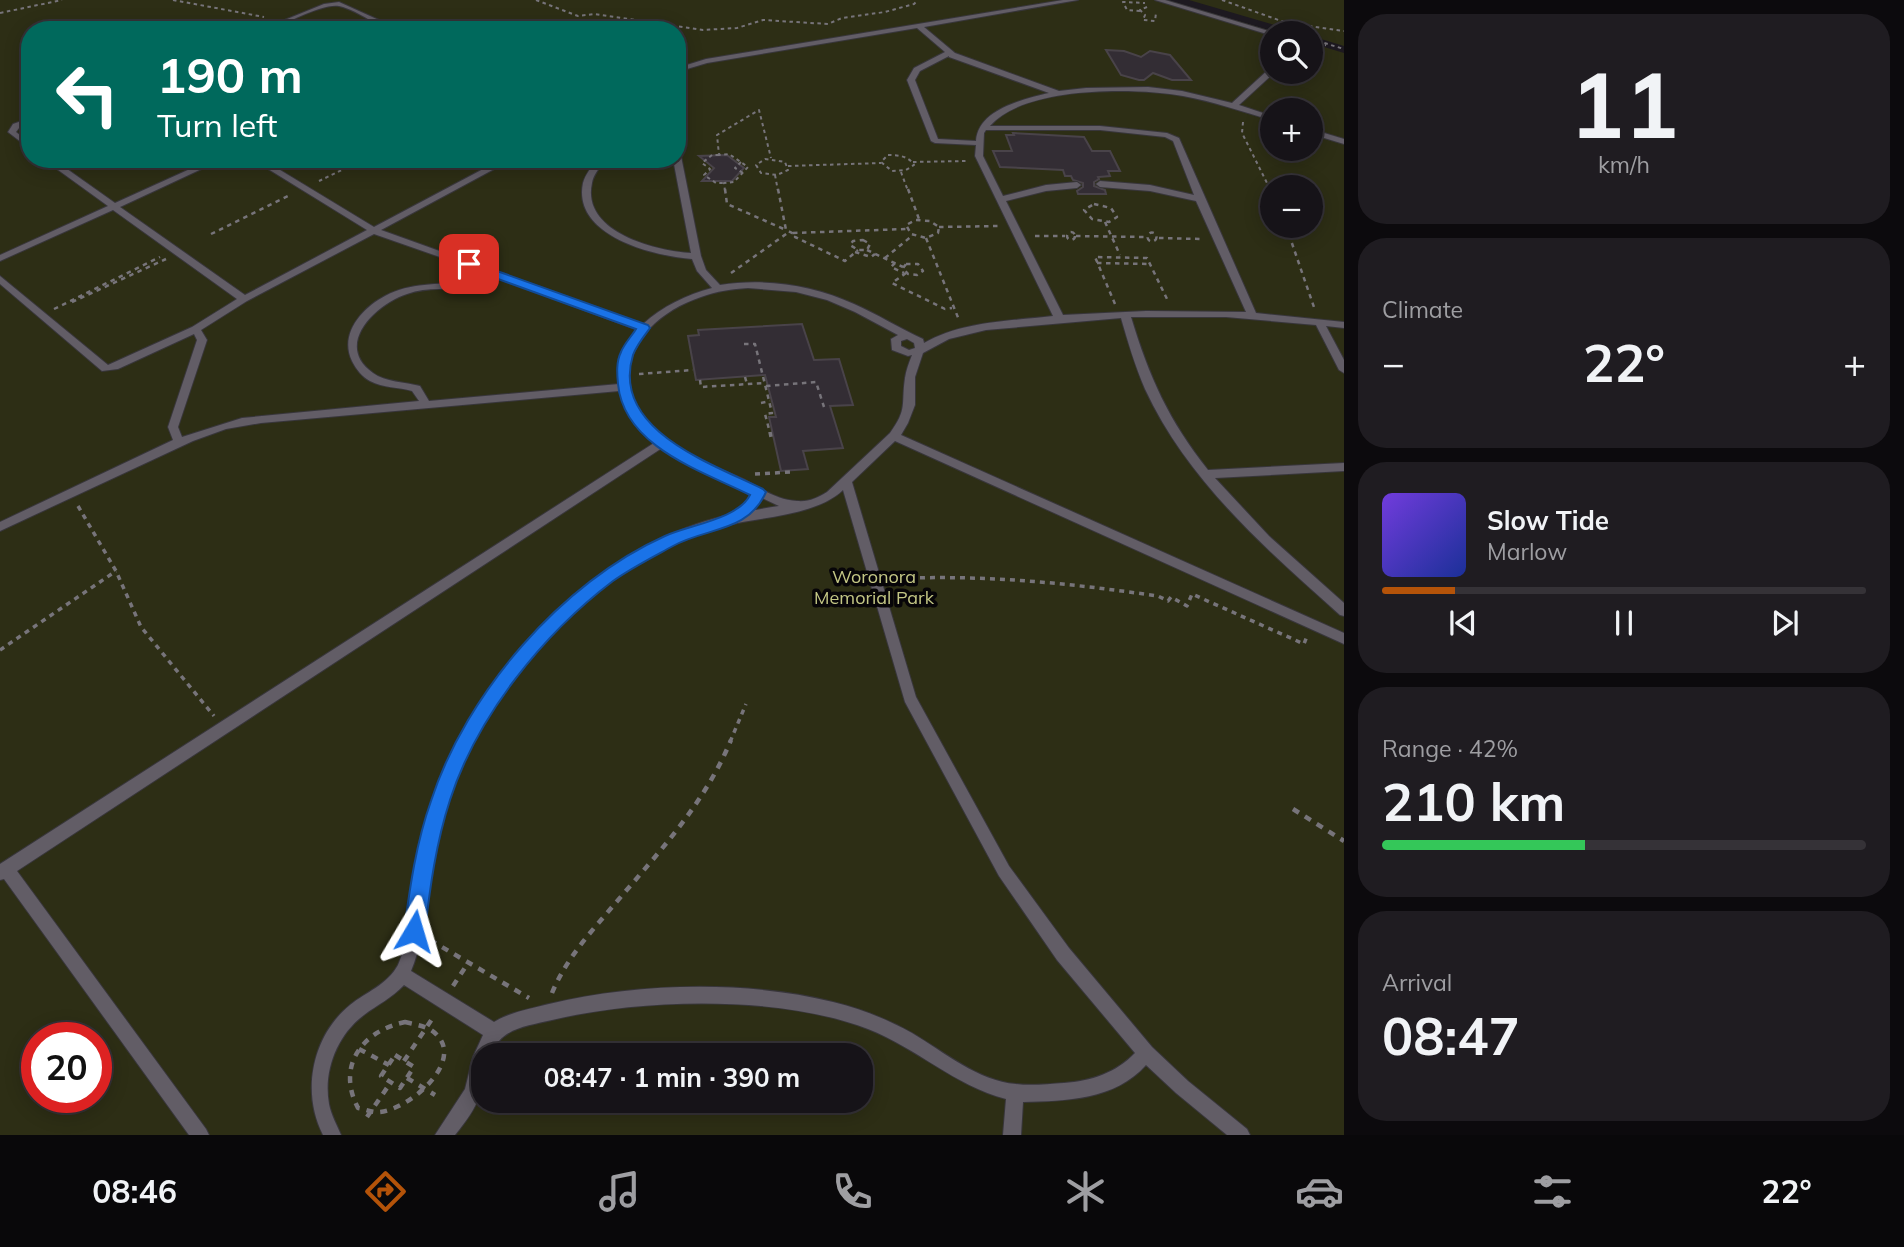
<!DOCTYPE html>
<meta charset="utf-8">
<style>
body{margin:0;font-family:Mulish,sans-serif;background:#1f1c21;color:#f1f3f6;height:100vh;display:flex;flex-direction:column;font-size:26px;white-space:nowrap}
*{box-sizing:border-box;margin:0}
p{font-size:23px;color:#9e9ea2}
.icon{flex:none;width:38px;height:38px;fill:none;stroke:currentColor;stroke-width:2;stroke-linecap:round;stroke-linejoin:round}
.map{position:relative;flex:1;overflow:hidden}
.details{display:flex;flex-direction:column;gap:14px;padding:14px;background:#0c0a0d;width:560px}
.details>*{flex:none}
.top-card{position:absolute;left:21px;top:21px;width:665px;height:147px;border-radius:28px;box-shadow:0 4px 18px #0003,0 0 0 2px #353237;background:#00695c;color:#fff;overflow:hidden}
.fabs{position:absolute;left:1260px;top:21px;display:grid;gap:14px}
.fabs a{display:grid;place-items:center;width:63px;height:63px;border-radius:50%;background:#161318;box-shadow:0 4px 18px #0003,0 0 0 2px #353237;font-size:35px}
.speed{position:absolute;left:21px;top:1022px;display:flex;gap:14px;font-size:35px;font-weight:700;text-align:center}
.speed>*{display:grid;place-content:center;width:91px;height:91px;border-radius:50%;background:#161318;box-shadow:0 4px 18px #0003,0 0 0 2px #353237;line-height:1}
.speed .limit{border:10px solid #d22;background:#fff;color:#111}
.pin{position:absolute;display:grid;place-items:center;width:60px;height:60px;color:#fff;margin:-30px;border-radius:14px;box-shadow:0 4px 10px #0006}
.me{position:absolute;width:77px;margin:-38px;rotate:7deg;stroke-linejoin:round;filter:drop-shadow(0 0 5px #0008)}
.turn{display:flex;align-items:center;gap:24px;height:147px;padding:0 21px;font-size:32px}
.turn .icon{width:91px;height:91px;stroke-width:2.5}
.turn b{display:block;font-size:49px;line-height:60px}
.big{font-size:52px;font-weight:700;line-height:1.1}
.details .card{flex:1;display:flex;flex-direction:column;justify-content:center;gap:10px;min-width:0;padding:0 24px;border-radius:28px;background:#1f1c21}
.details .dial{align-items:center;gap:0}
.dial b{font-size:91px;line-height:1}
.song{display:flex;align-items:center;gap:21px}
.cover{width:84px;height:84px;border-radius:10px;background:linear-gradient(135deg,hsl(260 70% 55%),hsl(230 70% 35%))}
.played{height:7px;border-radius:4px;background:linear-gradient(90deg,#b45309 15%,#353237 15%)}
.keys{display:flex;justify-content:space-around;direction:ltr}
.heat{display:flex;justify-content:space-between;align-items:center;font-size:38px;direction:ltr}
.charge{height:10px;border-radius:5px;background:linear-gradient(90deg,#34c759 42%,#353237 0)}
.trip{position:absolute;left:471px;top:1043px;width:402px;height:70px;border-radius:28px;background:#161318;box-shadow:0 4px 18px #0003,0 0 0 2px #353237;font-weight:700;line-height:70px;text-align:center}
.tabs{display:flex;height:112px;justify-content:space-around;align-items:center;background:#09080a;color:#9e9ea2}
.tabs .icon{width:49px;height:49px}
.tabs .on{color:#b45309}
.tabs b{font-size:32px;color:#f1f3f6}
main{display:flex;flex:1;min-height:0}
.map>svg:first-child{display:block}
.green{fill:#2d2e15;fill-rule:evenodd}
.building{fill:#332d34;stroke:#494349;stroke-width:2}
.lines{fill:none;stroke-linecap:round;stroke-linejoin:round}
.service-casing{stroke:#38363b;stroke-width:2}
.path-far3{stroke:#77747a;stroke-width:2;stroke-dasharray:3.5 3.5;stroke-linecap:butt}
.path-far2{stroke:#77747a;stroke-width:2.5;stroke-dasharray:4.5 4.5;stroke-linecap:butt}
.path-far1{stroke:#77747a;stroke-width:3.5;stroke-dasharray:5 5;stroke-linecap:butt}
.path{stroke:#77747a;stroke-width:4.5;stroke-dasharray:7 7;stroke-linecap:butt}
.service{fill:#625d66;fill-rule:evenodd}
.route{fill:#1a73e8;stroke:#114b97;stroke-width:2}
.labels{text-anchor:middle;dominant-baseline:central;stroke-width:7;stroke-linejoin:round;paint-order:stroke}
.park-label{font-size:18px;fill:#c4c785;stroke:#070508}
</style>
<main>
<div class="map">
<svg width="1344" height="1135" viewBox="0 0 1344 1135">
<rect width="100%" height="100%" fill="#1d1920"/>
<g class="green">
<path d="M0,0H1167L1279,33H1272V72H1311V43L1344,53V1135H0ZM30,30H677V159H30ZM1272,110H1311V149H1272ZM1272,187H1311V226H1272ZM37,1038H96V1097H37ZM483,1055H861V1101H483Z"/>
<polygon points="1189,0 1344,0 1344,46 1311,36 1311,33 1302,33"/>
</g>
<g class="building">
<polygon points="1106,50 1124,51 1141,57 1150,51 1170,55 1191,80 1172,80 1153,73 1144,80 1139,80 1121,75"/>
<polygon points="1013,133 1084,137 1092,151 1110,151 1120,171 1108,171 1110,176 1098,177 1099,179 1094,182 1094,186 1105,190 1106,194 1078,194 1077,191 1083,187 1083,183 1073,180 1071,176 1065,176 1063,170 1000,167 993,151 1012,151 1006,135 1014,135"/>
<polygon points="727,155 744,168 732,181 702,181 714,168 699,156"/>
<polygon points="802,324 814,360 839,359 853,405 830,406 843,448 803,451 808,469 781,471 769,417 776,417 765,375 696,380 688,336 699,335 698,330"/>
</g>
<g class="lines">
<g class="service-casing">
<g id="service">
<path d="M1063,0H1078L924,27L955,53L1059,91L1086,88L1148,87L1182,91L1232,103L1269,69H1272V72H1275L1239,105L1272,116V120C1242,112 1213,101 1183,96C1135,87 1024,86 990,126H1100L1167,133L1179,138L1256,313L1344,322V328L1326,326L1344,360V373L1339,370L1316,325L1226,317H1131C1149,377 1169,421 1208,470L1344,463V471L1215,478L1269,536L1344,603V616L1340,615C1266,549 1187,480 1145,389C1135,366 1128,342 1121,318L986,330L949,339L923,353L915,377V405L908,423L901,435L1344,633V644L895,441L852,482L916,697L1009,866L1069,948L1152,1047L1188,1081L1247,1129L1250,1135H1227L1176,1093L1146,1065C1115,1100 1066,1101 1023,1102L1021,1135H1003L1006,1099C955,1086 917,1048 868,1029C780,995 643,998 552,1020C527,1026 500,1028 491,1055H483C483,1095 480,1104 455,1135H435L465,1089L473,1057L483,1035L404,985C392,998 377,1005 364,1015C337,1035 323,1071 329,1104C331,1115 337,1125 341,1135H323C301,1092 312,1036 350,1005C366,992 387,985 398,965C409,941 409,912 412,887C415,864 419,841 426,819C468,690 560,582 686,528C716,516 748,511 779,506L696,467L662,448L17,871L206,1129L209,1135H189L4,879L0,880V864L654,443L635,424L619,391L261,423L226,429L193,441L0,531V522L173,440L168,427L197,340L194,334L118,369L102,371L0,284V276L108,365L192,327L237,299L113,210L0,261V255L108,206L43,159H53L115,203L212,159H223L120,207L245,295L367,230L252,159H262L374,227L502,159H513L381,230L643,324C663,306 686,295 712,288L697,271L692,259C654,256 572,236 583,183C585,175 592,166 597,159H605C601,166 593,175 592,183C581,232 655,251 691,253L673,159H677V154L681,156L701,256L706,270L720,285C765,278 813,285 854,304C877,314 899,328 923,339L924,343C962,321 1011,321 1053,316L975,156L976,145L935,143L931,141L907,80L914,68L945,52L917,28L707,63L677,72V68L706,59ZM949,56V57L1049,93C1024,99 978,109 976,141L938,139L915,80L920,71ZM986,130H1100L1165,137L1173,141L1194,195L1150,185L1100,181L1096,184L1100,187L1150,191L1196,201L1246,312L1146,311L1063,315L1006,201L1046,191L1077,188L1081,185L1077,182L1046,185L1003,196L983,156L984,133ZM374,234L477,270L465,282C437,285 411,282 385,296C362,308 339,334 352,361C356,369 362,377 370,381C383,388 399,387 412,391L419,401L242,418L182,437L178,427L207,340L201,330L247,301ZM485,273L638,330C625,347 617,362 619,384L429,401L420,386C405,382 385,382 373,373C333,345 376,304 407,294C428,286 450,291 471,286ZM748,288L796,292L827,300L855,312L898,335L891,339L892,350L908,356L912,355C909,363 906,370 905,378C901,405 908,408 890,433L827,492C817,498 809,502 797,501C777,500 760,488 743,479C709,464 665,451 643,419C606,364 647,315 701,297C717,291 732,289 748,288ZM907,339L914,343L915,348L909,350L901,346V341ZM843,490L905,702L999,876L1057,960L1135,1053C1116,1073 1091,1081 1064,1083C1048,1084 1031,1086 1016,1084C978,1081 944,1052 912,1033C887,1019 861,1009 833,1002C745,980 637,983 549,1004C530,1009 510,1012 494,1022L411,971C429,928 425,881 437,836C460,741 517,658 593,596C613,579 635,563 659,552C680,542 700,532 723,526C759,517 816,516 843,490Z"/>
<polygon points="1155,0 1165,0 1275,33 1272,33 1272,36 1270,35"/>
<path d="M339,2L401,30C378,30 361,11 339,6C323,3 285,24 270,30H260L324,4Z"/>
<polygon points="30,118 30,123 19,128 16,132 30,143 30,149 8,132 13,124"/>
<polygon points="1311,129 1344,139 1344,144 1311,134"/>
</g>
</g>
<g class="path-far3">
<polyline points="173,0 264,17"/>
<polyline points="536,0 578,16 595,14 703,30 737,28 763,20 828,24 842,18 885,12 914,4 918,0"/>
<polyline points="1222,0 1287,23 1344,31"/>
<polyline points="1147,7 1140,10 1145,15 1143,20 1155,21 1156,13"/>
<polyline points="1140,11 1127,10 1123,2 1145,3"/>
<polyline points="0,13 62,0"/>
<polyline points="1283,31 1291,33"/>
<polyline points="1311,39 1344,49"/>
<polyline points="1311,47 1326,45"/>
<polyline points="1311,51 1325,52"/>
<polyline points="1243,122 1242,133 1271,191"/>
<polyline points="719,155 712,155 702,163 710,169 704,175 716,183 724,183"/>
<path d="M888,155C898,155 909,156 914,165L906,170L892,171L881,162Z"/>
<polyline points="460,159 470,165"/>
<polygon points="765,159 785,162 788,170 777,175 761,173 756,165"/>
<polyline points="741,162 735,168 743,173"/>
<polyline points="913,162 967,161"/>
<polyline points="788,166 881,163"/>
<polyline points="901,172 908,191"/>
<polyline points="775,175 778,191"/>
<polyline points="319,181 365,159"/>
<polyline points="725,191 724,183 734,182 748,167 729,154 719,155 717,135 759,110 771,158"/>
</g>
<g class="path-far2">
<polyline points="725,189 727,204 786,230"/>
<polyline points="778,189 786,230 796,235 795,237 845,261 858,250"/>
<polyline points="908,189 919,219"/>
<polyline points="1270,189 1272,194"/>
<polygon points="1094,204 1111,208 1117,217 1109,222 1092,219 1084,210"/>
<polygon points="916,220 930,221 939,227 938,233 926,238 911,234 906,225"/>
<polyline points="1105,222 1120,255"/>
<polyline points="1286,226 1315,310"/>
<polyline points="939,227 1000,226"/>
<circle cx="1071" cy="236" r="4"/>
<circle cx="1152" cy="237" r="4.5"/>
<polyline points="793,233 906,229"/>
<polyline points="211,234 290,195"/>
<polyline points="1035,236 1065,236"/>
<polyline points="1076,236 1146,237"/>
<polyline points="926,238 959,320"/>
<polyline points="1159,238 1202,239"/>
<polygon points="863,240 870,244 867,250 858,250 850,245 853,241"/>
<polyline points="867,250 903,267"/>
<polyline points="855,252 871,257 875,254"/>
<polyline points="885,258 913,235"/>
<polyline points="895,263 891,267 904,273"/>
<polyline points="1097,263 1150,264"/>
<polygon points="906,264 918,264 923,271 917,275 908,274 903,268"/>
<polyline points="731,273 789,232"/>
<polyline points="906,273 892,283 945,309 952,308"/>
<polyline points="72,302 166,259"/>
<polyline points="1115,304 1095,257 1147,258 1168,301"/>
<polyline points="54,309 160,257"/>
<polyline points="744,344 755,344 772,413 765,414 770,433"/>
<polyline points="639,374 693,370"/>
<polyline points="745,377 747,384"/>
<polyline points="700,380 701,387 765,383"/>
<polyline points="766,386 816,382 824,407"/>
<polyline points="761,403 770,401"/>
</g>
<g class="path-far1">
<polyline points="770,432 771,437"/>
<polyline points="755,474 791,472"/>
<polyline points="78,506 116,571 141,627 214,716"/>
<path d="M890,579C981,574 1068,583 1158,596L1168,601L1171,597L1187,606L1192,594L1304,644L1307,636"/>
<polyline points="0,650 116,571"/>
<polyline points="730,742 746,704"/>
</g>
<g class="path">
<polyline points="1293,809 1344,841"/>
<polyline points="430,940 529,998"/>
<polyline points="453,986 468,963"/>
<path d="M552,993C566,959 590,933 613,906C658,853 704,805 731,740"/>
<path d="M405,1022C413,1024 425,1026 431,1030C471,1057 410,1110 379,1112C373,1113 365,1109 358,1108C336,1066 362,1031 405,1022Z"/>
<polyline points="359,1049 389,1065"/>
<polygon points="395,1055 414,1067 400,1088 381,1076"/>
<polyline points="404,1061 434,1016"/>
<polyline points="407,1078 435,1095"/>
<polyline points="367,1117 391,1082"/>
</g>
<use href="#service" class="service"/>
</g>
<path class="route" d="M469,261L648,325L650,328C644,336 636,346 633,355C610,430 713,464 763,489L766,492C748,533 707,527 673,546C653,557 631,568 613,581C543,634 477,716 450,800C436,843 430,887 425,931L422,938L414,941L407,938L404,931C410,887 416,843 431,801C466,693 562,582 665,536C689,525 738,519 750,495C702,471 624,447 618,384C617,374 616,362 621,352C624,344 631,337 636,329L465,267L463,264Z"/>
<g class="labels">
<g class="park-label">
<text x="874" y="576">Woronora<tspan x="874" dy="21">Memorial Park</tspan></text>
</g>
</g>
</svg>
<div class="fabs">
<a><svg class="icon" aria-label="search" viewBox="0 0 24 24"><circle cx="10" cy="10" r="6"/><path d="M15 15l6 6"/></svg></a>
<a>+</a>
<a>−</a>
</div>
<div class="speed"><div class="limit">20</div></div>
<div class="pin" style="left:469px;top:264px;background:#d93025"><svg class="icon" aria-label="arrive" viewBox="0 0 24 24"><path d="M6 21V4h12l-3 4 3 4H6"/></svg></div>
<svg class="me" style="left:414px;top:931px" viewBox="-20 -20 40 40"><path d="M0-17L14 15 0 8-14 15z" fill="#1a73e8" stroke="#fff" stroke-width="4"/></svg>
<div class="trip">08:47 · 1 min · 390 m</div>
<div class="top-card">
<div class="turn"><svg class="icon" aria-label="left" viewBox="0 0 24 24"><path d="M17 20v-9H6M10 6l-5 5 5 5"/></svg><div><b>190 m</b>Turn left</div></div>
</div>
</div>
<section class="details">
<div class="card dial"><b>11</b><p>km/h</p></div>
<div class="card"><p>Climate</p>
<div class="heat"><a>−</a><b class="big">22°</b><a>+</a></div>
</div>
<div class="card">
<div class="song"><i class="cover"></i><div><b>Slow Tide</b><p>Marlow</p></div></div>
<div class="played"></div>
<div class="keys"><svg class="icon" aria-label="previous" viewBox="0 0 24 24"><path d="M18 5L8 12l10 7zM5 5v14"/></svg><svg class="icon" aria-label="pause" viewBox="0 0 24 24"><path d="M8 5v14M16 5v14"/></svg><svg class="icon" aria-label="next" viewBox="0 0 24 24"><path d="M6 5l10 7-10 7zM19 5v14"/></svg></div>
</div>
<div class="card"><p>Range · 42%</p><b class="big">210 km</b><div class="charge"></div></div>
<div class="card"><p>Arrival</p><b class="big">08:47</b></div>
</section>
</main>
<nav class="tabs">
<b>08:46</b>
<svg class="icon on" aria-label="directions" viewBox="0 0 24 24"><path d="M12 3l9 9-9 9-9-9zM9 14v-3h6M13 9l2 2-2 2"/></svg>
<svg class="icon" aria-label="music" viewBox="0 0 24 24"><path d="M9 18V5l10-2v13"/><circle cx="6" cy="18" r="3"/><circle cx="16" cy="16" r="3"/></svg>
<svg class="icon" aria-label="phone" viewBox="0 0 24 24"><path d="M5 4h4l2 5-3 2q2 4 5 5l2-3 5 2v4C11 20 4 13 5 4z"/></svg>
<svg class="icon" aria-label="climate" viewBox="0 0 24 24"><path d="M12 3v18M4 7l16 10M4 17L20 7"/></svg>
<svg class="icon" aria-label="car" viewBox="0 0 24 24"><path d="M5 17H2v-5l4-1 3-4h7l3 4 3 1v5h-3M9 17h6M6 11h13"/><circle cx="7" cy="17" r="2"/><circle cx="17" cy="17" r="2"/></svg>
<svg class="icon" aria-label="filters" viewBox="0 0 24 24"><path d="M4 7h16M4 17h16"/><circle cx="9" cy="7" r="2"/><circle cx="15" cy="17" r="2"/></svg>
<b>22°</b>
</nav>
